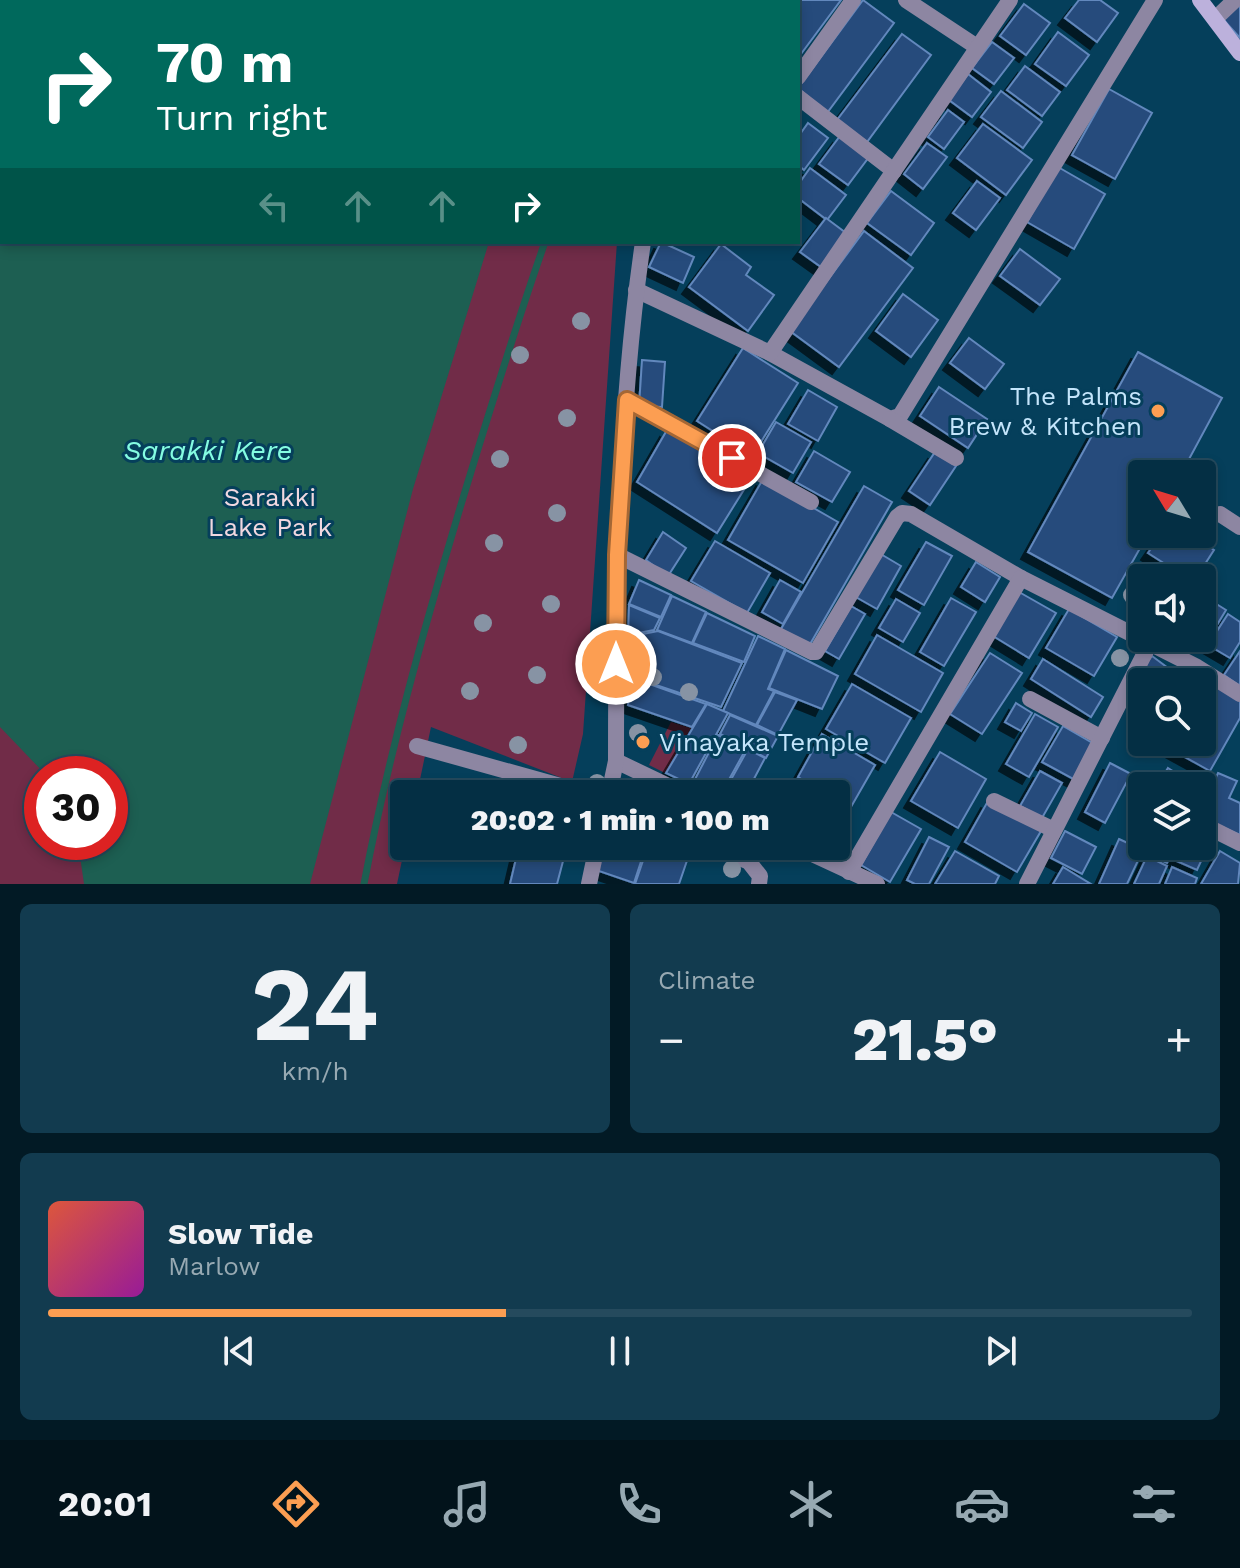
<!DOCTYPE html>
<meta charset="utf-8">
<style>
body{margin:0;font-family:"Work Sans",sans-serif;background:#123b4f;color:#f1f3f6;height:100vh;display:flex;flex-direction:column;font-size:30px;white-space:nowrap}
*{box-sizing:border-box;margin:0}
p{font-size:26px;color:#97a9b2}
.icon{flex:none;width:44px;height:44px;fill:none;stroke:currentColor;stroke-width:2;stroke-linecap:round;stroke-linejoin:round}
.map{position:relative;height:884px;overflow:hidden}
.details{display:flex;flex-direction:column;gap:20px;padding:20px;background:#021a25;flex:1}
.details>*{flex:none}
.hud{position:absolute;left:0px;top:0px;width:800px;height:244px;box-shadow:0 4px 12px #0003,0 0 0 2px #254a5d;background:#00695c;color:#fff;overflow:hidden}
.needle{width:52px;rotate:308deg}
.buttons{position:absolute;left:1128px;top:460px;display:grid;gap:16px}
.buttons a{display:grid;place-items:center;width:88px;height:88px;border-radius:8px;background:#042f44;box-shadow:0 4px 12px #0003,0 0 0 2px #254a5d;font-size:40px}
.speed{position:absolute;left:24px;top:756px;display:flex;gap:16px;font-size:40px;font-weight:700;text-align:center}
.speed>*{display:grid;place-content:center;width:104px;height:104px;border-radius:50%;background:#042f44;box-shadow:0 4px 12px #0003,0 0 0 2px #254a5d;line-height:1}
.speed .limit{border:12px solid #d22;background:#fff;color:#111}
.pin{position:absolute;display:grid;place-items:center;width:68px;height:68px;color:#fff;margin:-34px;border:4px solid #fff;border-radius:50%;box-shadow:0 2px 8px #0007}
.me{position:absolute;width:88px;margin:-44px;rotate:0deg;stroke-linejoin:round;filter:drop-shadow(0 0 6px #0008)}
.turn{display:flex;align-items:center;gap:28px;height:168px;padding:0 24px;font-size:36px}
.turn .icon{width:104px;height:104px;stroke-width:2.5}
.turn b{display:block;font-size:56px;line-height:68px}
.lanes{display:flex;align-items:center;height:76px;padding:0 24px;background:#0003;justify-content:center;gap:40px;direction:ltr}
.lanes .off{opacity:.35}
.big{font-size:60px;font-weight:800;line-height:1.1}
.details .card{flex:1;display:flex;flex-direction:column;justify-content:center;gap:12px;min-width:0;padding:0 28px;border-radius:12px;background:#123b4f}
.details .dial{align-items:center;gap:0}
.dial b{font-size:104px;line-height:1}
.song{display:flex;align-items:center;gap:24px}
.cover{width:96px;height:96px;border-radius:12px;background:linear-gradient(135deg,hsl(10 70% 55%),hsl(300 70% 35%))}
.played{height:8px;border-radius:4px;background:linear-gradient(90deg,#fc9e52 40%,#254a5d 40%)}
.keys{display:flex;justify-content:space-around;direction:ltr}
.heat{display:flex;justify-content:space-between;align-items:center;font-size:44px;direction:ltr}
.details .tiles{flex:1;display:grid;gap:20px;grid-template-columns:1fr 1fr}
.card:last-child{grid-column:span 2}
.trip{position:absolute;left:390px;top:780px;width:460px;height:80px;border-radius:8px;background:#042f44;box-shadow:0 4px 12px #0003,0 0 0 2px #254a5d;font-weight:800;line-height:80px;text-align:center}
.tab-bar{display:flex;height:128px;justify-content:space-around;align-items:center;background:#02131b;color:#97a9b2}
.tab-bar .icon{width:56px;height:56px}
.tab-bar .active{color:#fc9e52}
.tab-bar b{font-size:36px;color:#f1f3f6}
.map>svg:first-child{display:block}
.green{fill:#712c48;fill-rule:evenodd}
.water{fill:#1d5f52}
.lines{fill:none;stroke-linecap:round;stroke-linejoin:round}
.stream{stroke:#1d5f52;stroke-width:7}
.building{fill:#284b7c;stroke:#6288bd;stroke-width:2;filter:url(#shadow)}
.street{stroke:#8d86a2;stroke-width:16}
.secondary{stroke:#bcb1dc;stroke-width:16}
.tree{fill:#8793a4}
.route-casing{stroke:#a46735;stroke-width:20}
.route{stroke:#fc9e52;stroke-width:14}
.poi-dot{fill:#fc9e52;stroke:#053f5b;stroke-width:3}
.labels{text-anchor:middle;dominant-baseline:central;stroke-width:6;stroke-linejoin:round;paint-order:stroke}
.poi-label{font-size:26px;fill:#c4e5fb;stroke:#053f5b;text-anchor:end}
.park-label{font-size:26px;fill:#f1d8e0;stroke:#053f5b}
.water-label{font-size:28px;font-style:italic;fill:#84fce1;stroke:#053f5b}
</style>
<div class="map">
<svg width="1240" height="884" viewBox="0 0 1240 884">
<defs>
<filter id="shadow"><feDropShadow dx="-7" dy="7" stdDeviation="0" flood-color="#0009"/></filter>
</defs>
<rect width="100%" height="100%" fill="#053f5b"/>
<g class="green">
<path d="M0,0L637,2H2V242H617L583,734L572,782L431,727L417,794H404L405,846L397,884H0ZM42,774H110V842H42Z"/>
<polygon points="671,722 691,728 665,773 649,765"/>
</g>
<polygon class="water" points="0,0 528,0 2,2 2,242 489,242 413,489 310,884 84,884 78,842 110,842 110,774 45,774 0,727"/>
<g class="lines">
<g class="stream">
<polyline points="631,2 632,0"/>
<path d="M364,884C388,757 423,632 460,508C487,419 514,330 545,242"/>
</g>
</g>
<g class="building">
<polygon points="773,0 841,0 798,58 798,2 771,2"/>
<polygon points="863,0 894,23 827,113 798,88"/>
<polygon points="1079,0 1100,0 1118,13 1097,42 1065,18"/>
<polygon points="1240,0 1240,38 1221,17"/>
<polygon points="1024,4 1050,23 1026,55 1000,36"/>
<polygon points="1058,32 1089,55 1066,86 1035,64"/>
<polygon points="902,34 931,55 867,142 837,120"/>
<polygon points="992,42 1014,58 994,84 972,68"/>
<polygon points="1025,66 1060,92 1042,116 1007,90"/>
<polygon points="968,74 991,92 972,117 949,100"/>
<polygon points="1109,89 1152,113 1115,179 1072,155"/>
<polygon points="1001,91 1042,122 1023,148 981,117"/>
<polygon points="948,110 964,122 944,149 928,137"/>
<polygon points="808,123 828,138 804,170 798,165 798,137"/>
<polygon points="983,124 1032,160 1006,195 957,158"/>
<polygon points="840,136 869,157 848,185 819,164"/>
<polygon points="927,143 947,157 923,189 904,174"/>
<polygon points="1058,167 1105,194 1074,249 1027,222"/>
<polygon points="810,168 846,195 827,220 798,198 798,185"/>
<polygon points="977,181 1000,198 976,230 953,213"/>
<polygon points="891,191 934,223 911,255 867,223"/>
<polygon points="826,218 846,233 821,267 800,252"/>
<polygon points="864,231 913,268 839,367 790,331"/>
<polygon points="661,242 694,257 683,283 649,267"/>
<polygon points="721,244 751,267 746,275 774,295 748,331 689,287"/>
<polygon points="1020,249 1060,279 1040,305 1000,276"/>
<polygon points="903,294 938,320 911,357 876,331"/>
<polygon points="969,338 1004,364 985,389 950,363"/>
<polygon points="743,348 798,383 752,456 697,421"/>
<polygon points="1138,352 1222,398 1181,474 1142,474 1142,534 1148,534 1112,598 1028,552"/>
<polygon points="642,360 665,362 662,407 639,406"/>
<polygon points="939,387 987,419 968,448 920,416"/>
<polygon points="808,390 837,407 818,441 788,424"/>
<polygon points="776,422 811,442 793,473 758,453"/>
<polygon points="667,430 750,480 717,533 637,482"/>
<polygon points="814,451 850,472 832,502 796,482"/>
<polygon points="935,452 956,466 930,505 909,491"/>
<polygon points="763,479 838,522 803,583 728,540"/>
<polygon points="864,486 892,502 809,646 781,629"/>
<polygon points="663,532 686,548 668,576 646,560"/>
<polygon points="1161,534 1190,534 1214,550 1196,578 1187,578 1148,553"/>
<polygon points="715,541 770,573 747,613 691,581"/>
<polygon points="926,542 952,556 924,605 898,590"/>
<polygon points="879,553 901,566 877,609 854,596"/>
<polygon points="976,562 1000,577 985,602 961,587"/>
<polygon points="639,580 671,595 661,617 629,604"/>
<polygon points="780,580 801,592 783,624 762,612"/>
<polygon points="1019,592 1056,613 1029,658 993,636"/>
<polygon points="1202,595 1226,610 1206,643 1198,638 1202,638"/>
<polygon points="672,596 706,612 692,643 657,630"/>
<polygon points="951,598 976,612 944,666 920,652"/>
<polygon points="896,599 920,613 903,642 879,628"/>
<polygon points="629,605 660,618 654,630 628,635"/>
<polygon points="851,606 865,614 839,659 825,651"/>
<polygon points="1069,609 1117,637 1094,676 1046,648"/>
<polygon points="707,613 755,636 744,662 693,643"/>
<polygon points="1228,614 1240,622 1240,642 1230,658 1208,645"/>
<polygon points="658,631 742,663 721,707 653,684 633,674 628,679 628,637"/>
<polygon points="877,635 943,673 921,712 855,674"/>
<polygon points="758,636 785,649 768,689 774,691 756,725 723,711"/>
<polygon points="786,650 838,676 822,709 769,688"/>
<polygon points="1240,651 1240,686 1224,675"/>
<polygon points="990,653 1022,673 982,734 950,714"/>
<polygon points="1152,656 1172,671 1164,682 1157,682 1141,670"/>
<polygon points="1043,659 1103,697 1091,717 1031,679"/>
<polygon points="1203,679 1240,700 1240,718 1210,771 1165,746 1167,742 1202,742"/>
<polygon points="638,680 706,704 692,727 628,705 630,689"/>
<polygon points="852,684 911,718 885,763 826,729"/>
<polygon points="775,692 797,700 778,735 757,725"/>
<polygon points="1016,703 1032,713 1021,731 1005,722"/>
<polygon points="707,704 728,713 689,784 666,773"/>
<polygon points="1035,714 1058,727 1029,777 1006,764"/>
<polygon points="730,715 778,736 766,758 720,734"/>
<polygon points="1063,726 1096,745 1075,780 1042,762"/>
<polygon points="822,734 875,765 851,807 836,799 836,794 828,794 798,777"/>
<polygon points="718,735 746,749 721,794 710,794 692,785"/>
<polygon points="748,749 765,758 746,794 723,794"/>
<polygon points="940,752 986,779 958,828 911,801"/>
<polygon points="1110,763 1131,774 1105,823 1085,812"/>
<polygon points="1168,768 1192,783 1190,786 1157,786"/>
<polygon points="1040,771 1062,783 1042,818 1020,806"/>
<polygon points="1218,773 1237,781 1229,798 1240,803 1240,835 1202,818 1202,809"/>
<polygon points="988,801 1041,831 1017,872 965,842"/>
<polygon points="891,812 921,829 890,882 861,865"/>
<polygon points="1065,831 1096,847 1082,874 1051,858"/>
<polygon points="929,837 949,847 929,884 915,884 907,880"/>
<polygon points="1119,839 1143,850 1127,884 1099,884"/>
<polygon points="1202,841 1209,844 1197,870 1172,859 1178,846 1202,846"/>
<polygon points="519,846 567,846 557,884 510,884"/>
<polygon points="601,846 646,846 634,883 593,869"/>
<polygon points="648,846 692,846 679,884 635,884"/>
<polygon points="1151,846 1175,846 1167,863 1147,854"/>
<polygon points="955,851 999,876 995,884 935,884"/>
<polygon points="1220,851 1240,863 1238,884 1201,884"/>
<polygon points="1147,856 1167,866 1159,884 1134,884"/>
<polygon points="1063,867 1091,884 1053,884"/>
<polygon points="1172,867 1197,878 1195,884 1165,884"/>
</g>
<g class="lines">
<g class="street">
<polyline points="906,0 977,47"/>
<polyline points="727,2 728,0"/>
<polyline points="1215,19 1235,0"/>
<polyline points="798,77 853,0"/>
<polyline points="798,97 894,171"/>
<polyline points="636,290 770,353 890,419 900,416 1155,0"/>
<polyline points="770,353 1010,0"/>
<polyline points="627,400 811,502"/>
<polyline points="890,419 956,458"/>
<polyline points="1220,514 1240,527"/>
<polyline points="617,555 812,652 816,652 897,517 902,513 911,514 1021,578 1197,667 1240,694"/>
<polyline points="1030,699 1102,738"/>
<polyline points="417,746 589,794"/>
<polyline points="616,761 685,794"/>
<path d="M609,794L616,761C616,588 618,414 643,242"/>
<polyline points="994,801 1054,830"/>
<polyline points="1202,824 1240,843"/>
<polyline points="712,846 749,862 760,876 759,884"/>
<polyline points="795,846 877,884"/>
<polyline points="849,872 1021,578"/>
<polyline points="589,884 597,846"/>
<polyline points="1027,884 1150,643"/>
</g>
<polyline class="secondary" points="1200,0 1240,53"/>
</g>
<g class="tree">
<circle cx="581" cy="321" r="9"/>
<circle cx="520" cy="355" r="9"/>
<circle cx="567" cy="418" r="9"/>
<circle cx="500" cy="459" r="9"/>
<circle cx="557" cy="513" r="9"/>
<circle cx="494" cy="543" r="9"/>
<circle cx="1132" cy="595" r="9"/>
<circle cx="551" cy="604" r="9"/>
<circle cx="483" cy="623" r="9"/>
<circle cx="1120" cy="658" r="9"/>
<circle cx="537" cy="675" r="9"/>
<circle cx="653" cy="677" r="9"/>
<circle cx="470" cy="691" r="9"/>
<circle cx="689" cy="692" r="9"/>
<circle cx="638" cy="733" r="9"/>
<circle cx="518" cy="745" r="9"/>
<circle cx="597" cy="783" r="9"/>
<circle cx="732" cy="869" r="9"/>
</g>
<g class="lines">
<g class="route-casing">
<polyline id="route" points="616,664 617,555 627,400 732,458"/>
</g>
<use href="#route" class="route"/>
</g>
<g class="poi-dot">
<circle cx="1158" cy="411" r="8"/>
<circle cx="643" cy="742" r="8"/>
</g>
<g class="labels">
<g class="poi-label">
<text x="1142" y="396">The Palms<tspan x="1142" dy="30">Brew &amp; Kitchen</tspan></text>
<text x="659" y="742" text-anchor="start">Vinayaka Temple</text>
</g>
<g class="park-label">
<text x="270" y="497">Sarakki<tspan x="270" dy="30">Lake Park</tspan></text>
</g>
<g class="water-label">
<text x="208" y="450">Sarakki Kere</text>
</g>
</g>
</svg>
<div class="buttons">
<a><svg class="needle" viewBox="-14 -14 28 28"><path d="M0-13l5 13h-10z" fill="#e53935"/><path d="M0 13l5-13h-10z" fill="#97a9b2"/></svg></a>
<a><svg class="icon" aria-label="sound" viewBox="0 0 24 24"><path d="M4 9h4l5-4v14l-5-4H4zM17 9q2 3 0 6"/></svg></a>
<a><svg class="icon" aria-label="search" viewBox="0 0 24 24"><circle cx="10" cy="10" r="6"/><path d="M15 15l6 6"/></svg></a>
<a><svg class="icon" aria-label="layers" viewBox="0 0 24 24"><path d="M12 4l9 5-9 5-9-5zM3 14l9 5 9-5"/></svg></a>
</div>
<div class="speed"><div class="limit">30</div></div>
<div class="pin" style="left:732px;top:458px;background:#d93025"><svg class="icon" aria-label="arrive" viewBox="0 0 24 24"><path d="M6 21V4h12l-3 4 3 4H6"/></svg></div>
<svg class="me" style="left:616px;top:664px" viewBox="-20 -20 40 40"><circle r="17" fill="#fc9e52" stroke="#fff" stroke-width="3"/><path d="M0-11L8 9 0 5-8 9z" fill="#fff"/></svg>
<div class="trip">20:02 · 1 min · 100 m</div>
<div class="hud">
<div class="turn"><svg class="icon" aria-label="right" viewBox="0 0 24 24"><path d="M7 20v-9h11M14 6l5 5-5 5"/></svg><div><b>70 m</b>Turn right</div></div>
<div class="lanes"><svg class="icon off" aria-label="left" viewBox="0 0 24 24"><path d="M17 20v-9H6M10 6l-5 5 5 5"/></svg><svg class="icon off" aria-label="ahead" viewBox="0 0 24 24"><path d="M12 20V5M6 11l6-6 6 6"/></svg><svg class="icon off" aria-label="ahead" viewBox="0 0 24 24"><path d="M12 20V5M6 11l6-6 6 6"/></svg><svg class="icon" aria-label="right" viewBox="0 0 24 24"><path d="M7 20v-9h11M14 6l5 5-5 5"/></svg></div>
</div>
</div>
<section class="details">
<div class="tiles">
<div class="card dial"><b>24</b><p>km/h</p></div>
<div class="card"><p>Climate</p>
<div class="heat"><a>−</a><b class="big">21.5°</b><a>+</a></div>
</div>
<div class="card">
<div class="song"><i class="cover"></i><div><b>Slow Tide</b><p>Marlow</p></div></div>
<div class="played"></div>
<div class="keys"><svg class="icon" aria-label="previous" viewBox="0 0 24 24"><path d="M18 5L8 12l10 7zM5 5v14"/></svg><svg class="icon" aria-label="pause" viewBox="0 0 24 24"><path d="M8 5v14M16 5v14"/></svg><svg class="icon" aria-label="next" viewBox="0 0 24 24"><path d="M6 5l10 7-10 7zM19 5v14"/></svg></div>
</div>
</div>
</section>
<nav class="tab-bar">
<b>20:01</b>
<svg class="icon active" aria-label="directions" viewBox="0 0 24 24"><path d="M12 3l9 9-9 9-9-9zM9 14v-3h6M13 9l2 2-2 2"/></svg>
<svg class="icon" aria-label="music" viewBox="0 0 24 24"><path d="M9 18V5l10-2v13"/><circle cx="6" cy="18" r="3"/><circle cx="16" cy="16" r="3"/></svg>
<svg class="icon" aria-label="phone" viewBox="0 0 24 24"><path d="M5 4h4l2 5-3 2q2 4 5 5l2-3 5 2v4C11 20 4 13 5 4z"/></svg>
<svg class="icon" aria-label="climate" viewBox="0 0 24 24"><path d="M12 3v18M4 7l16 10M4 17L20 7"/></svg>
<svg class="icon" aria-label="car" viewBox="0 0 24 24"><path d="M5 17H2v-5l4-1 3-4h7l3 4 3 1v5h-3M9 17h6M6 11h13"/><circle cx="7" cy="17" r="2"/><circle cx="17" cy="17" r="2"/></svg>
<svg class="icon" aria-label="filters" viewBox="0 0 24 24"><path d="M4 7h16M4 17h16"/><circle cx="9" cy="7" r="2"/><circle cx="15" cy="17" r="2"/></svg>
</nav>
